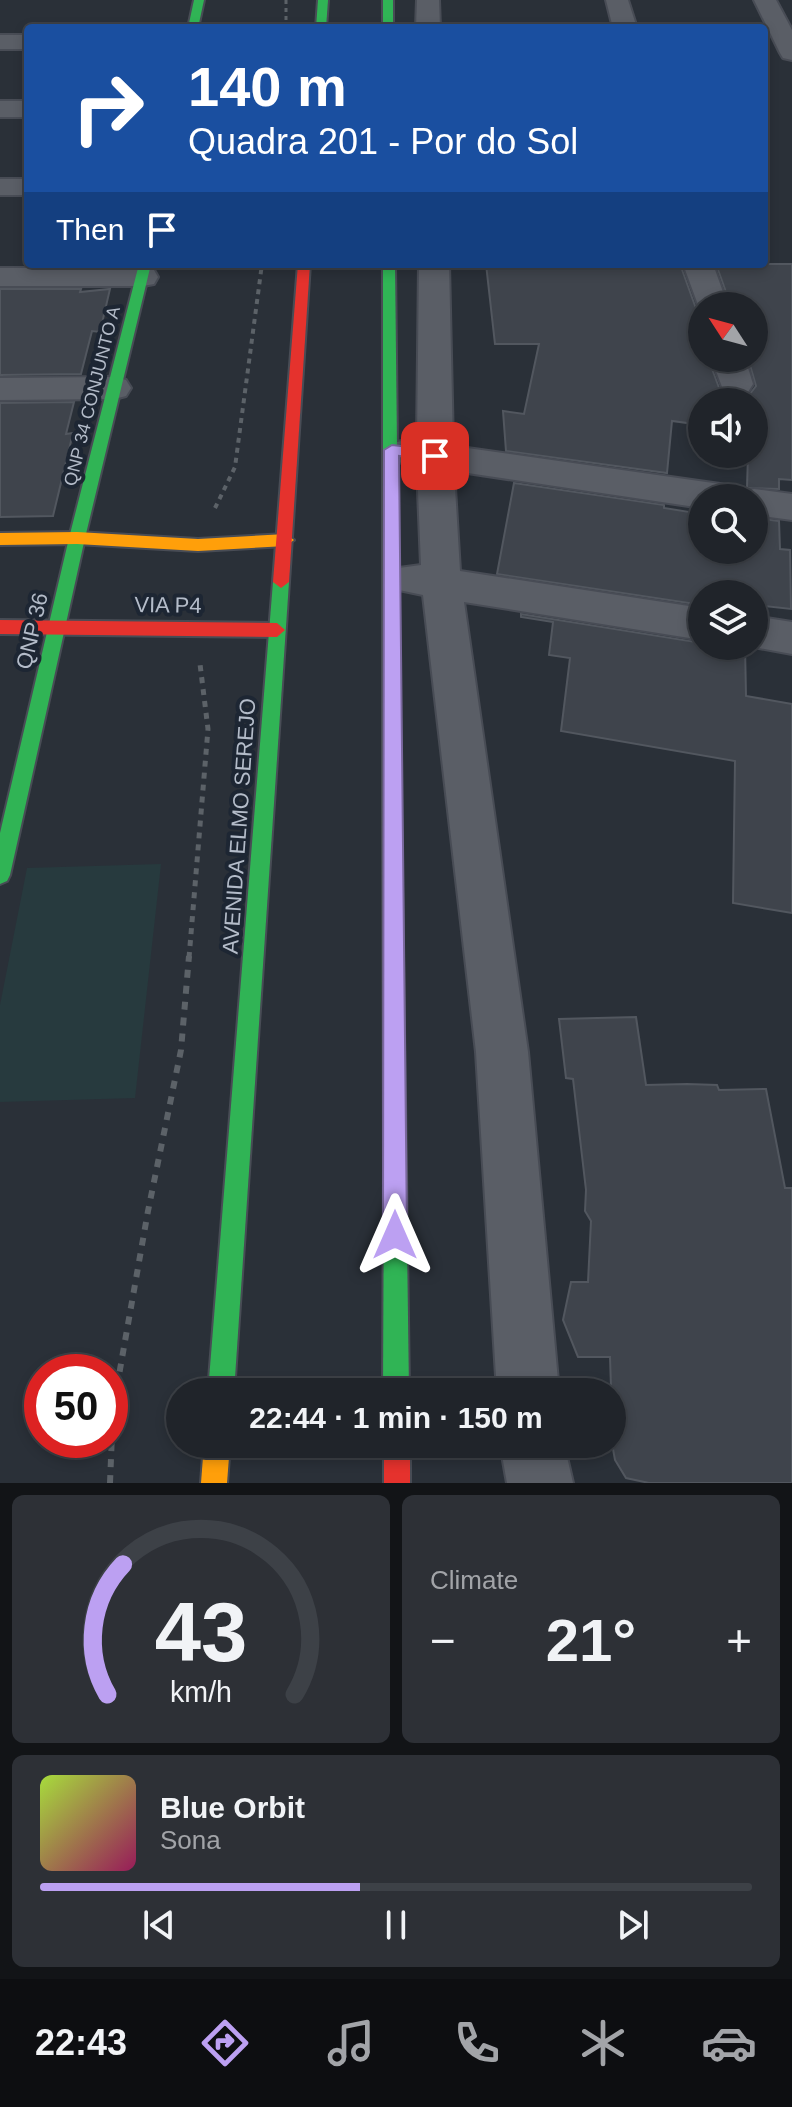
<!DOCTYPE html>
<meta charset="utf-8">
<style>
body{margin:0;font-family:Arial,sans-serif;background:#2d3036;color:#f1f3f6;height:100vh;display:flex;flex-direction:column;font-size:30px;white-space:nowrap}
*{box-sizing:border-box;margin:0}
p{font-size:26px;color:#a2a4a8}
.icon{flex:none;width:44px;height:44px;fill:none;stroke:currentColor;stroke-width:2;stroke-linecap:round;stroke-linejoin:round}
.map{position:relative;height:1483px;overflow:hidden}
.panel{display:flex;flex-direction:column;gap:12px;padding:12px;background:#121417;flex:1}
.panel>*{flex:none}
.guide{position:absolute;left:24px;top:24px;width:744px;height:244px;border-radius:8px;box-shadow:0 4px 12px #0003,0 0 0 2px #3d4147;background:#1a4fa0;color:#fff;overflow:hidden}
.needle{width:52px;rotate:306deg}
.controls{position:absolute;left:688px;top:292px;display:grid;gap:16px}
.controls a{display:grid;place-items:center;width:80px;height:80px;border-radius:50%;background:#20242a;box-shadow:0 4px 12px #0003,0 0 0 2px #3d4147;font-size:40px}
.speed{position:absolute;left:24px;top:1354px;display:flex;gap:16px;font-size:40px;font-weight:700;text-align:center}
.speed>*{display:grid;place-content:center;width:104px;height:104px;border-radius:50%;background:#20242a;box-shadow:0 4px 12px #0003,0 0 0 2px #3d4147;line-height:1}
.speed .limit{border:12px solid #d22;background:#fff;color:#111}
.pin{position:absolute;display:grid;place-items:center;width:68px;height:68px;color:#fff;margin:-34px;border-radius:16px;box-shadow:0 4px 12px #0006}
.me{position:absolute;width:88px;margin:-44px;rotate:0deg;stroke-linejoin:round;filter:drop-shadow(0 0 6px #0008)}
.turn{display:flex;align-items:center;gap:28px;height:168px;padding:0 32px;font-size:36px}
.turn .icon{width:104px;height:104px;stroke-width:2.5}
.turn b{display:block;font-size:56px;line-height:68px}
.then{display:flex;align-items:center;height:76px;padding:0 32px;background:#0003;gap:16px;font-size:30px}
.big{font-size:60px;font-weight:700;line-height:1.1}
.panel .widget{flex:1;display:flex;flex-direction:column;justify-content:center;gap:12px;min-width:0;padding:0 28px;border-radius:12px;background:#2d3036}
.panel .dial{align-items:center;gap:0}
.dial svg{height:208px;overflow:visible;fill:none;stroke:#3d4147;stroke-width:7;stroke-linecap:round;text-anchor:middle}
.dial text{fill:#f1f3f6;stroke:none}
.song{display:flex;align-items:center;gap:24px}
.cover{width:96px;height:96px;border-radius:12px;background:linear-gradient(135deg,hsl(80 70% 55%),hsl(330 70% 35%))}
.played{height:8px;border-radius:4px;background:linear-gradient(90deg,#bca0f2 45%,#3d4147 45%)}
.keys{display:flex;justify-content:space-around;direction:ltr}
.heat{display:flex;justify-content:space-between;align-items:center;font-size:44px;direction:ltr}
.panel .tiles{flex:1;display:grid;gap:12px;grid-template-columns:1fr 1fr}
.widget:last-child{grid-column:span 2}
.trip{position:absolute;left:166px;top:1378px;width:460px;height:80px;border-radius:40px;background:#20242a;box-shadow:0 4px 12px #0003,0 0 0 2px #3d4147;font-weight:700;line-height:80px;text-align:center}
.tabs{display:flex;height:128px;justify-content:space-around;align-items:center;background:#0d0e11;color:#a2a4a8}
.tabs .icon{width:56px;height:56px}
.tabs .selected{color:#bca0f2}
.tabs b{font-size:36px;color:#f1f3f6}
.map>svg:first-child{display:block}
.green{fill:#273a3e}
.building{fill:#3f444c;stroke:#52575f;stroke-width:2}
.lines{fill:none;stroke-linecap:round;stroke-linejoin:round}
.street-casing{stroke:#484c55;stroke-width:4}
.fast-casing{stroke:#484c55;stroke-width:4}
.slow-casing{stroke:#484c55;stroke-width:4}
.jam-casing{stroke:#484c55;stroke-width:4}
.path-far3{stroke:#5c6268;stroke-width:3;stroke-dasharray:4 4;stroke-linecap:butt}
.path-far2{stroke:#5c6268;stroke-width:4;stroke-dasharray:5 5;stroke-linecap:butt}
.path-far1{stroke:#5c6268;stroke-width:5;stroke-dasharray:6 6;stroke-linecap:butt}
.path{stroke:#5c6268;stroke-width:6;stroke-dasharray:8 8;stroke-linecap:butt}
.street{fill:#5a5e66;fill-rule:evenodd}
.fast{fill:#30b455;fill-rule:evenodd}
.slow{fill:#ff9f0a;fill-rule:evenodd}
.jam{fill:#e5322d;fill-rule:evenodd}
.route{fill:#bca0f2;stroke:#7a689d;stroke-width:2}
.labels{text-anchor:middle;dominant-baseline:central;stroke-width:8;stroke-linejoin:round;paint-order:stroke}
.far-street-label{font-size:18px;fill:#b4bcc9;stroke:#1d2633}
.street-label{font-size:22px;fill:#b4bcc9;stroke:#1d2633}
</style>
<div class="map">
<svg width="792" height="1483" viewBox="0 0 792 1483">
<rect width="100%" height="100%" fill="#2a3038"/>
<polygon class="green" points="161,864 135,1098 0,1102 0,1005 27,868"/>
<g class="building">
<polygon points="486,264 680,264 698,314 702,316 702,358 708,358 721,393 735,398 749,395 756,386 748,358 754,358 754,306 731,306 716,264 792,264 792,480 779,479 779,489 747,488 748,454 754,454 754,402 702,402 702,425 672,421 667,473 506,451 503,411 524,414 539,344 495,344"/>
<polygon points="0,289 81,289 80,292 110,289 100,332 92,331 81,374 0,375"/>
<polygon points="74,402 66,434 73,433 53,516 0,517 0,403"/>
<polygon points="514,483 664,505 664,508 702,514 702,550 754,550 754,518 779,521 780,549 790,550 791,609 754,605 754,594 702,594 702,605 497,574"/>
<polygon points="521,614 702,643 702,646 745,646 746,696 792,704 792,913 733,903 735,761 561,731 570,658 549,655 553,622 521,617"/>
<polygon points="636,1017 646,1085 687,1084 717,1085 719,1090 766,1089 785,1188 792,1188 792,1483 649,1483 626,1478 615,1460 613,1449 620,1433 612,1418 610,1357 578,1357 563,1320 571,1282 588,1282 591,1221 585,1211 586,1190 573,1079 566,1078 559,1019"/>
</g>
<g class="lines">
<g class="street-casing">
<g id="street">
<polygon points="417,0 439,0 440,28 416,28"/>
<polygon points="606,0 628,0 637,28 613,28"/>
<polygon points="754,0 776,0 792,30 792,60 783,58 780,53"/>
<rect x="0" y="35" width="28" height="14"/>
<rect x="0" y="101" width="28" height="16"/>
<rect x="0" y="179" width="28" height="16"/>
<polygon points="419,264 449,264 453,446 727,485 742,492 754,489 792,494 792,520 754,515 754,498 702,498 702,508 454,471 460,571 702,608 702,640 464,602 528,1052 559,1392 497,1392 476,1052 423,595 399,590 393,579 399,568 421,565 417,466 393,461 388,452 393,443 406,440 417,441"/>
<polygon points="683,264 713,264 728,306 702,306 701,313"/>
<polygon points="0,268 143,268 154,270 158,277 154,284 143,286 0,286"/>
<polygon points="711,358 745,358 753,384 748,392 736,395 724,392"/>
<polygon points="114,377 126,380 131,388 126,396 114,399 0,400 0,378"/>
<polygon points="754,616 792,622 792,654 748,646 754,646"/>
<polygon points="500,1444 564,1444 573,1483 507,1483"/>
</g>
</g>
<g class="fast-casing">
<g id="fast">
<polygon points="194,0 204,0 198,28 188,28"/>
<polygon points="318,0 328,0 326,28 316,28"/>
<rect x="383" y="0" width="10" height="28"/>
<polygon points="139,264 151,264 85,538 10,875 7,881 0,884 0,833 69,538"/>
<polygon points="383,264 395,264 401,812 399,818 392,820 385,818 383,812"/>
<polygon points="281,576 289,582 234,1392 208,1392 273,582"/>
<polygon points="395,1158 403,1161 406,1169 409,1392 383,1392 384,1169 387,1161"/>
</g>
</g>
<g class="slow-casing">
<g id="slow">
<polygon points="77,532 198,539 286,534 294,540 286,546 198,551 77,544 0,545 0,533"/>
<polygon points="392,804 399,806 401,812 406,1169 403,1177 395,1180 387,1177 384,1169 383,812 385,806"/>
<polygon points="204,1444 230,1444 227,1483 201,1483"/>
</g>
</g>
<g class="jam-casing">
<g id="jam">
<polygon points="298,264 310,264 289,582 281,588 273,582"/>
<polygon points="0,620 277,623 285,630 277,637 0,634"/>
<rect x="384" y="1444" width="26" height="39"/>
</g>
</g>
<polyline class="path-far3" points="286,0 286,23"/>
<polyline class="path-far2" points="215,508 235,467 262,264"/>
<polyline class="path-far1" points="189,958 208,729 200,664"/>
<polyline class="path" points="110,1483 113,1409 148,1211 181,1050 189,956"/>
<use href="#street" class="street"/>
<use href="#fast" class="fast"/>
<use href="#slow" class="slow"/>
<use href="#jam" class="jam"/>
</g>
<polygon class="route" points="392,445 435,450 442,456 435,461 399,456 407,1235 404,1243 395,1247 387,1243 383,1235 384,450"/>
<g class="labels">
<g class="far-street-label">
<text transform="translate(92 396) rotate(-76)">QNP 34 CONJUNTO A</text>
</g>
<g class="street-label">
<text transform="translate(168 605) rotate(1)">VIA P4</text>
<text transform="translate(32 631) rotate(-77)">QNP 36</text>
<text transform="translate(239 826) rotate(-86)">AVENIDA ELMO SEREJO</text>
</g>
</g>
</svg>
<div class="controls">
<a><svg class="needle" viewBox="-14 -14 28 28"><path d="M0-13l5 13h-10z" fill="#e53935"/><path d="M0 13l5-13h-10z" fill="#a2a4a8"/></svg></a>
<a><svg class="icon" aria-label="sound" viewBox="0 0 24 24"><path d="M4 9h4l5-4v14l-5-4H4zM17 9q2 3 0 6"/></svg></a>
<a><svg class="icon" aria-label="search" viewBox="0 0 24 24"><circle cx="10" cy="10" r="6"/><path d="M15 15l6 6"/></svg></a>
<a><svg class="icon" aria-label="layers" viewBox="0 0 24 24"><path d="M12 4l9 5-9 5-9-5zM3 14l9 5 9-5"/></svg></a>
</div>
<div class="speed"><div class="limit">50</div></div>
<div class="pin" style="left:435px;top:456px;background:#d93025"><svg class="icon" aria-label="arrive" viewBox="0 0 24 24"><path d="M6 21V4h12l-3 4 3 4H6"/></svg></div>
<svg class="me" style="left:395px;top:1235px" viewBox="-20 -20 40 40"><path d="M0-17L14 15 0 8-14 15z" fill="#bca0f2" stroke="#fff" stroke-width="4"/></svg>
<div class="trip">22:44 · 1 min · 150 m</div>
<div class="guide">
<div class="turn"><svg class="icon" aria-label="right" viewBox="0 0 24 24"><path d="M7 20v-9h11M14 6l5 5-5 5"/></svg><div><b>140 m</b>Quadra 201 - Por do Sol</div></div>
<div class="then">Then<svg class="icon" aria-label="arrive" viewBox="0 0 24 24"><path d="M6 21V4h12l-3 4 3 4H6"/></svg></div>
</div>
</div>
<section class="panel">
<div class="tiles">
<div class="widget dial"><svg viewBox="0 0 100 80">
<path d="M14 69A42 42 0 1 1 86 69"/>
<path d="M14 69A42 42 0 0 1 20 19" stroke="#bca0f2"/>
<text x="50" y="56" font-size="32" font-weight="700">43</text>
<text x="50" y="72" font-size="11">km/h</text>
</svg></div>
<div class="widget"><p>Climate</p>
<div class="heat"><a>−</a><b class="big">21°</b><a>+</a></div>
</div>
<div class="widget">
<div class="song"><i class="cover"></i><div><b>Blue Orbit</b><p>Sona</p></div></div>
<div class="played"></div>
<div class="keys"><svg class="icon" aria-label="previous" viewBox="0 0 24 24"><path d="M18 5L8 12l10 7zM5 5v14"/></svg><svg class="icon" aria-label="pause" viewBox="0 0 24 24"><path d="M8 5v14M16 5v14"/></svg><svg class="icon" aria-label="next" viewBox="0 0 24 24"><path d="M6 5l10 7-10 7zM19 5v14"/></svg></div>
</div>
</div>
</section>
<nav class="tabs">
<b>22:43</b>
<svg class="icon selected" aria-label="directions" viewBox="0 0 24 24"><path d="M12 3l9 9-9 9-9-9zM9 14v-3h6M13 9l2 2-2 2"/></svg>
<svg class="icon" aria-label="music" viewBox="0 0 24 24"><path d="M9 18V5l10-2v13"/><circle cx="6" cy="18" r="3"/><circle cx="16" cy="16" r="3"/></svg>
<svg class="icon" aria-label="phone" viewBox="0 0 24 24"><path d="M5 4h4l2 5-3 2q2 4 5 5l2-3 5 2v4C11 20 4 13 5 4z"/></svg>
<svg class="icon" aria-label="climate" viewBox="0 0 24 24"><path d="M12 3v18M4 7l16 10M4 17L20 7"/></svg>
<svg class="icon" aria-label="car" viewBox="0 0 24 24"><path d="M5 17H2v-5l4-1 3-4h7l3 4 3 1v5h-3M9 17h6M6 11h13"/><circle cx="7" cy="17" r="2"/><circle cx="17" cy="17" r="2"/></svg>
</nav>
